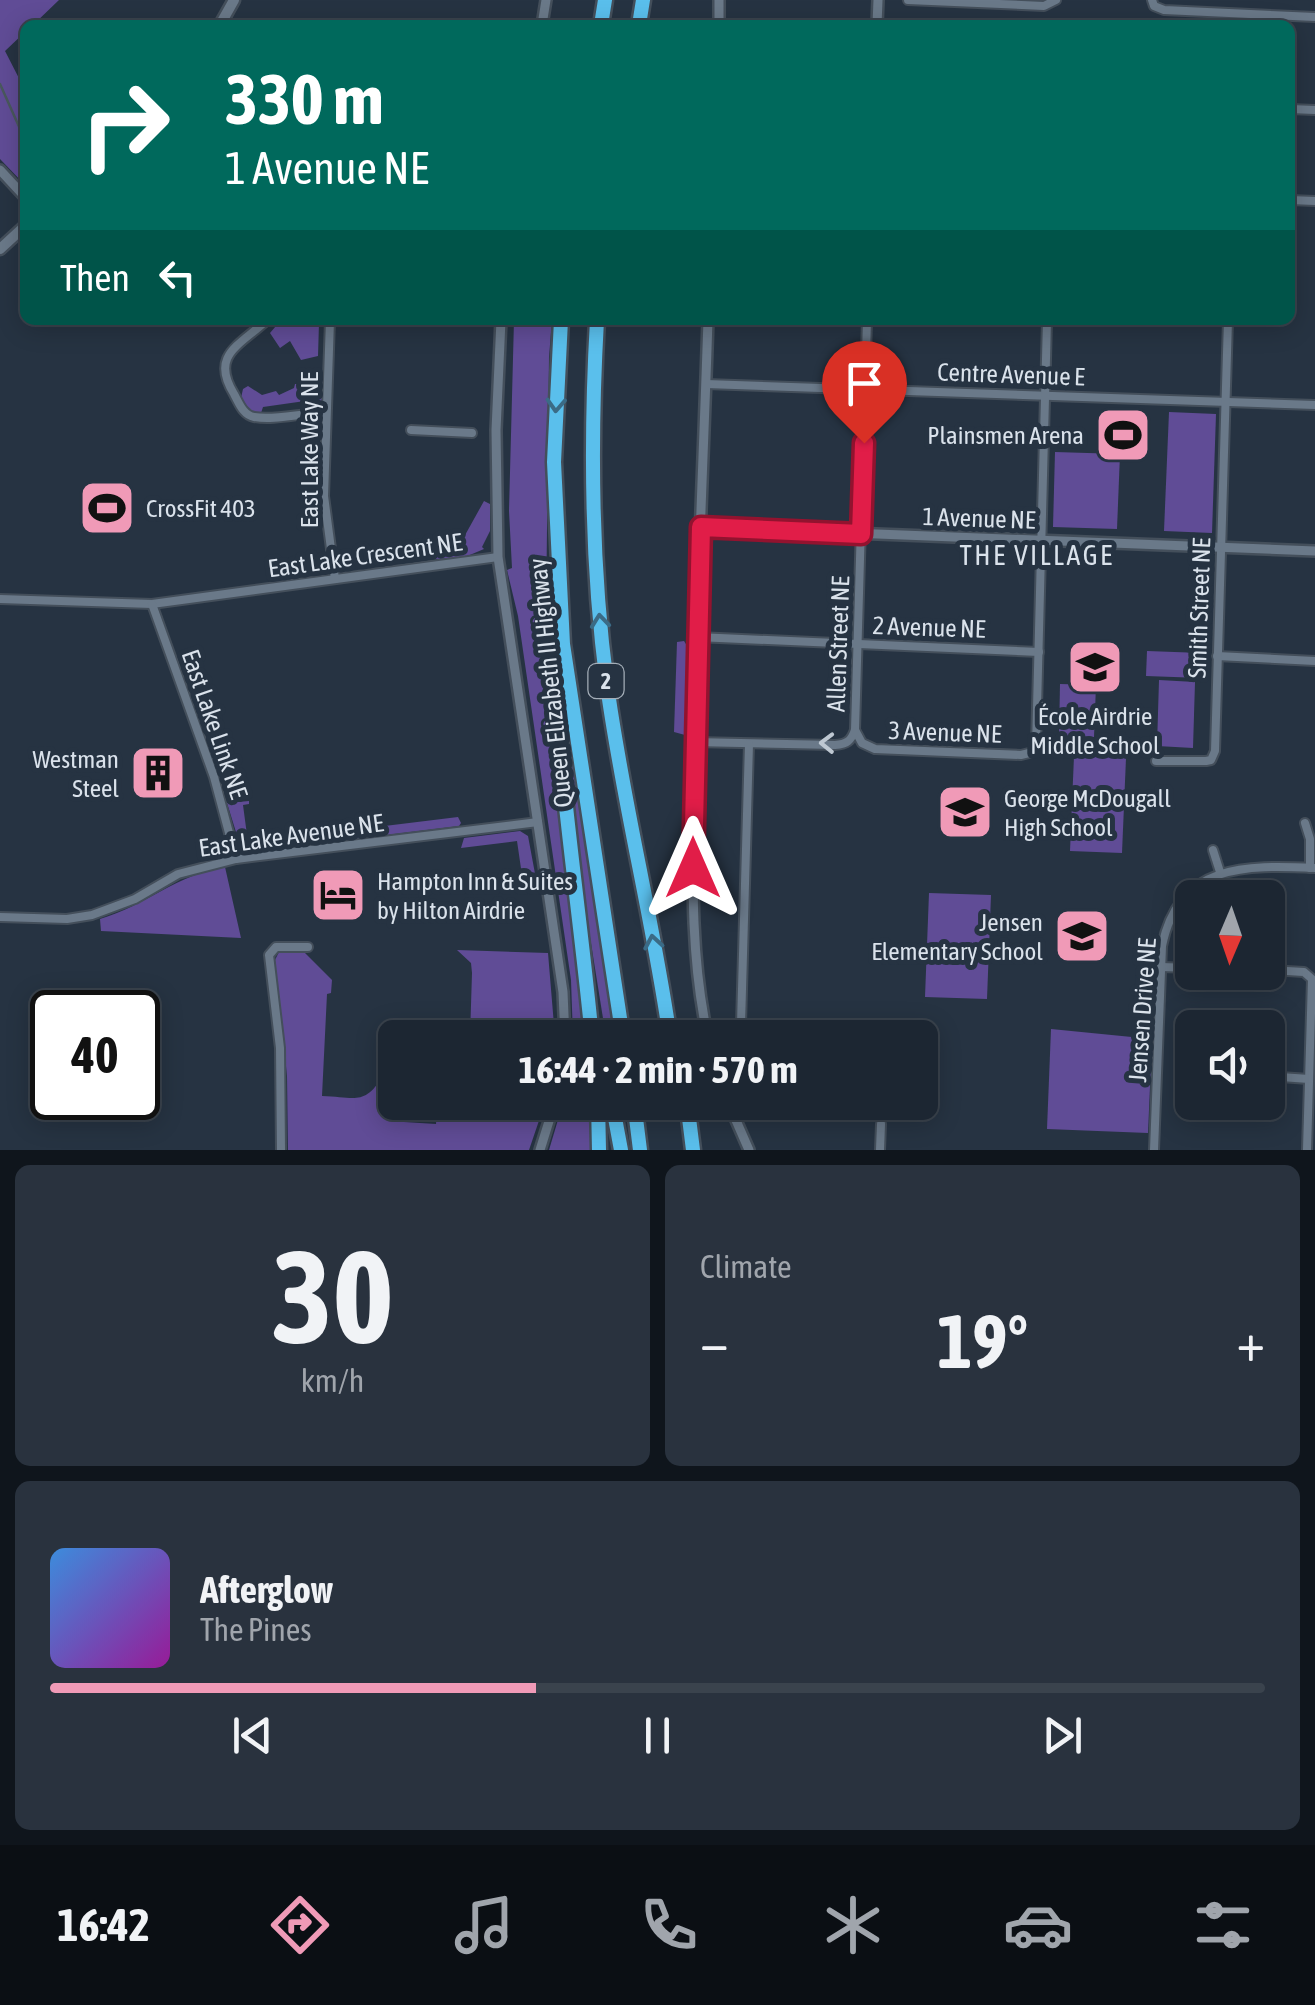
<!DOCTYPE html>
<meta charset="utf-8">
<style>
body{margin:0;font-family:"Asap Condensed",sans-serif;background:#29323e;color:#f1f3f6;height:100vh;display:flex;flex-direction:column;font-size:38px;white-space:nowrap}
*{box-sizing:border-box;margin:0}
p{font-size:32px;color:#a0a5ac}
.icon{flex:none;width:55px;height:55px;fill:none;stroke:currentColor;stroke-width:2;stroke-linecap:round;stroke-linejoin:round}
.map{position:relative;height:1150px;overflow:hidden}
.panel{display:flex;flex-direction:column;gap:15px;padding:15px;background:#0f151c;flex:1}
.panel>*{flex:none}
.banner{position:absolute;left:20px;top:20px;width:1275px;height:305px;border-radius:15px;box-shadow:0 5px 25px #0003,0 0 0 2px #3a434d;background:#00695c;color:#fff;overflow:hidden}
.needle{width:65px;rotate:182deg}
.fabs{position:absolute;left:1175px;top:880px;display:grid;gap:20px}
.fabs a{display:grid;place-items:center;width:110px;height:110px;border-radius:15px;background:#1c2632;box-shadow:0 5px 25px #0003,0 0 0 2px #3a434d;font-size:50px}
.speed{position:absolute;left:30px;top:990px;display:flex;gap:20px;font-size:50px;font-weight:700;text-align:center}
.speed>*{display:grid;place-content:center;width:130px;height:130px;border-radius:50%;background:#1c2632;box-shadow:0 5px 25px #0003,0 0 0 2px #3a434d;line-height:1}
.speed .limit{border:5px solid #111;border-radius:15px;background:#fff;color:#111}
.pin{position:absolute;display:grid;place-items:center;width:85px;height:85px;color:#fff;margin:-102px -42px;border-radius:50% 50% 50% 0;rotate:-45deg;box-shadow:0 0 10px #0007}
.pin .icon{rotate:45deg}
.me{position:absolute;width:110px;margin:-55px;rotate:0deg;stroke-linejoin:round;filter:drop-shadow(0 0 8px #0008)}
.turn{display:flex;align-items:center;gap:35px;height:210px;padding:0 40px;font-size:45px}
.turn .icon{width:130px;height:130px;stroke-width:2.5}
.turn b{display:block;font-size:70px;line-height:85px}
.then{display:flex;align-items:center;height:95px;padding:0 40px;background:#0003;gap:20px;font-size:38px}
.big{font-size:75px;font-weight:700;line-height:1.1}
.panel .widget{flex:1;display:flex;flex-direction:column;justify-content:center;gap:15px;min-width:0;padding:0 35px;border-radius:15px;background:#29323e}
.panel .dial{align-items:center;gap:0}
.dial b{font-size:130px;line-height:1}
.song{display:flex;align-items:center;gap:30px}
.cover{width:120px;height:120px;border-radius:15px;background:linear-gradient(135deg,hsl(210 70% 55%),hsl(300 70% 35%))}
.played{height:10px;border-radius:5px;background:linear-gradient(90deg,#f09ab7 40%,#3a434d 40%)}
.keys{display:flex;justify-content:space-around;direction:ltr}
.heat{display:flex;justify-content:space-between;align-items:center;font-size:55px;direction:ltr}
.panel .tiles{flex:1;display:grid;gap:15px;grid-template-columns:1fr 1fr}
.widget:last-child{grid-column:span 2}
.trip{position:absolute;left:378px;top:1020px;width:560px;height:100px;border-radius:15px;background:#1c2632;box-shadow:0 5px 25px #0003,0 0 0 2px #3a434d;font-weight:700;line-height:100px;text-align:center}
.dock{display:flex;height:160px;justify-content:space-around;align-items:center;background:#0b0f14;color:#a0a5ac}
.dock .icon{width:70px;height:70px}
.dock .current{color:#f09ab7}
.dock b{font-size:45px;color:#f1f3f6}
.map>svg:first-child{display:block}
.green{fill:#604c96}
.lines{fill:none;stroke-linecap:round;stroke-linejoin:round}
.stream{stroke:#49585c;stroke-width:2.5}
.minor-casing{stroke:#444f5b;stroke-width:12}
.tertiary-casing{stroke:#444f5b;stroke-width:14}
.secondary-casing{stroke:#444f5b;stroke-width:15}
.motorway-casing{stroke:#444f5b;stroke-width:19}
.minor{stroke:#6a7989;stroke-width:8}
.tertiary{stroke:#6a7989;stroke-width:9}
.secondary{stroke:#6a7989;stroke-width:10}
.motorway{stroke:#5abfec;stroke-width:14}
.oneway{stroke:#3b6b86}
.oneway2{stroke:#bec8d2}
.route-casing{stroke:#92132f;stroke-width:25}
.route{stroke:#e11d48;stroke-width:18}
.labels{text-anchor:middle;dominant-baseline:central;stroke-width:10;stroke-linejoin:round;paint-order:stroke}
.shield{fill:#263342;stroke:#a4aeb8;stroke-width:2.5}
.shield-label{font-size:22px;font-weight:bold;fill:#dae2eb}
.street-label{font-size:25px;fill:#dae2eb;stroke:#263342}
.poi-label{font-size:25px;fill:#dae2eb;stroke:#263342;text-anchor:end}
.neighbourhood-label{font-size:28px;letter-spacing:2.5px;fill:#dae2eb;stroke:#263342}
</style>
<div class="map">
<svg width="1315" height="1150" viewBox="0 0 1315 1150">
<rect width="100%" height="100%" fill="#263342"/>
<g class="green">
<polygon points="0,0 59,0 33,25 25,25 25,32 5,51 25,90 25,185 0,159"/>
<polygon points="281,320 323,320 319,323 318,356 301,360 290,341 280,348 270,333"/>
<polygon points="514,320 552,320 549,357 546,615 586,1037 573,1037 571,980 518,616 507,570 512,568 509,511"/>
<polygon points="307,379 317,380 317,388 323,396 321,402 311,407 305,401 263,407 261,413 253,414 241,398 243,389 248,386 262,395 276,391 279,395 294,388 295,384 306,384"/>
<polygon points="1169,412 1216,414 1212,533 1164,531"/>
<polygon points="1055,452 1120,454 1117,529 1053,527"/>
<polygon points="484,501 490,504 490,531 482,547 484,549 465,557 436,559 434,554 464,537"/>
<polygon points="684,641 689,649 685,735 674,732 677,642"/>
<polygon points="1147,651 1202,653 1201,678 1146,676"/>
<polygon points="1159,680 1195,682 1193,748 1157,746"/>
<polygon points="1060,684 1096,685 1094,737 1059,735"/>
<polygon points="567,725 614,1037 606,1037 579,868 566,744"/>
<polygon points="1074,756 1126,758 1122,853 1070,851"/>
<polygon points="249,801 249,804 243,805 247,835 254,834 256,842 288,839 287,848 251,851 240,845 227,803"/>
<polygon points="458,817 461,823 459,826 305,845 300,840 303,836"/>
<polygon points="520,831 528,836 536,879 529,889 524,889 517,841 461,848 464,838"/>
<path d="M225,867L241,938L101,931L100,919C145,906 178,874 225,867Z"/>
<polygon points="929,893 991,895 987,999 925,997"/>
<polygon points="457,950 548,953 555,1037 470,1037 472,973 471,963"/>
<path d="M284,951L305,953L332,980L331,993L327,994L322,1096C356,1097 364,1106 383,1076H388V1121L436,1124L437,1103H545L529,1150H288L287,1076L275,960L279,952Z"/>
<polygon points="1051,1029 1152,1039 1148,1133 1047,1129"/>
<polygon points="563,1103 591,1103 594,1150 549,1150"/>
</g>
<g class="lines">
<polyline class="stream" points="0,84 25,140"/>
<g class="minor-casing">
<g id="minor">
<polyline points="908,0 1044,6 1056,0"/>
<polyline points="1152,0 1154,6 1164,10 1315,17"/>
<polyline points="1290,109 1315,110"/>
<polyline points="1290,200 1315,201"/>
<path d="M267,320C239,346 210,355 234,394C239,403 243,415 254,417C276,421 304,412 326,413"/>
<polyline points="330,320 324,496 335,579"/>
<polyline points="706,384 1315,405"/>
<polyline points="411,430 472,433"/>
<polyline points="0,599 152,604 498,557"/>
<polyline points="152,604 214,777 236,859"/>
<polyline points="697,637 1039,652"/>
<polyline points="1217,656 1315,661"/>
<polyline points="855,730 862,743 875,749 1021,755 1033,752 1036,747 1047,320"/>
<path d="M694,742L835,745C847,744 851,741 855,730L867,320"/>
<polyline points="1156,761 1206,761 1211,760 1215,751 1228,320"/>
<polyline points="1305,823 1310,839 1310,868"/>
<polyline points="1213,850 1220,872"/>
<polyline points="0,917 67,919 92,915 135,899 178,874 236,859 538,822"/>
<polyline points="1161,967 1192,968"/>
<polyline points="1268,970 1304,972 1312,979 1307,1150"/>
<polyline points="741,1024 749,744"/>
<polyline points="1268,1076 1309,1079"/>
<polyline points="281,1150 280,1048 269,955 276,947 308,947"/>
<polyline points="880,1150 881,1124"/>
<path d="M1154,1150L1162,946C1179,863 1246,865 1315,868"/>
</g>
</g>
<g class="tertiary-casing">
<g id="tertiary">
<polyline points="542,25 546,0"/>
<polyline points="719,25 719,0"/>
<polyline points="877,25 878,0"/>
<polyline points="0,170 25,197"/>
<polyline points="501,320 496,430 498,557 563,992 565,1038"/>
<polyline points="701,527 1315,551"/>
<path d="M708,1038C689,952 693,866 694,779C695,626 703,473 708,320"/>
<polyline points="728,1102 749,1150"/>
<polyline points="540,1150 555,1102"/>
</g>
</g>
<g class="secondary-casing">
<g id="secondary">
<polyline points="220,25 234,0"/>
<polyline points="0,249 25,226"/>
</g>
</g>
<g class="motorway-casing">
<g id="motorway">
<polyline points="601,25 605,0"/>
<polyline points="639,25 643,0"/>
<polyline points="561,320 554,462 563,644 623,1038"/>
<path d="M597,320C590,442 591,564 607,685C623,803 653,919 670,1038"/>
<path d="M551,601C554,747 578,892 592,1038"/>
<polyline points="598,1102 599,1150"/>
<polyline points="612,1102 621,1150"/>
<polyline points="634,1102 640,1150"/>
<polyline points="687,1102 693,1150"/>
</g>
</g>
<use href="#minor" class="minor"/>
<use href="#tertiary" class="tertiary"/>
<use href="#secondary" class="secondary"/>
<use href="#motorway" class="motorway"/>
</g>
<defs><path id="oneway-chevron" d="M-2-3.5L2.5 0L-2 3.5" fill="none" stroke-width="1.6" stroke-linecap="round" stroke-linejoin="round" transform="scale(2.5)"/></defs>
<g class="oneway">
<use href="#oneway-chevron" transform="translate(556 405) rotate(93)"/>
<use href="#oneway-chevron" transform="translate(600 621) rotate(-96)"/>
<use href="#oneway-chevron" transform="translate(653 942) rotate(-100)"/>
</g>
<use class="oneway2" href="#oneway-chevron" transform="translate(827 743) rotate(-179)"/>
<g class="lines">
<g class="route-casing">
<polyline id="route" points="693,868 701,527 861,534 864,443"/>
</g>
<use href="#route" class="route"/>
</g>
<defs>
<g id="stadium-square" transform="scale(2.875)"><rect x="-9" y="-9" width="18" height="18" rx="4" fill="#f09ab7" stroke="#263342"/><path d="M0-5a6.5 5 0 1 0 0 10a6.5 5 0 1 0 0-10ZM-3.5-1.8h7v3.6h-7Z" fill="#111"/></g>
<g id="school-square" transform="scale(2.875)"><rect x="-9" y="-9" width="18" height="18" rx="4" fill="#f09ab7" stroke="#263342"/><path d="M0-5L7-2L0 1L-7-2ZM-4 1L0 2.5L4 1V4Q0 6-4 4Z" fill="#111"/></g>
<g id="building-square" transform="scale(2.875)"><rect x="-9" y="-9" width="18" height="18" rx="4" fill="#f09ab7" stroke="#263342"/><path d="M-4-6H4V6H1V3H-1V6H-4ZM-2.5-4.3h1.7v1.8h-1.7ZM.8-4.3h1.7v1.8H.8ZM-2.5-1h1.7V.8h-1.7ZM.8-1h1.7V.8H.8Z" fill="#111"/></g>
<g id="hotel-square" transform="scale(2.875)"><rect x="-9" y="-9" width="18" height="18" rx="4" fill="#f09ab7" stroke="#263342"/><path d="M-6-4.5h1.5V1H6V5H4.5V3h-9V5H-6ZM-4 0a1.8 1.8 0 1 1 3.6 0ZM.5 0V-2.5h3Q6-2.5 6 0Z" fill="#111"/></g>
</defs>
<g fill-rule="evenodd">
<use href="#stadium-square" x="1123" y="435"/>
<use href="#stadium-square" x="107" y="508"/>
<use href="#school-square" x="1095" y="667"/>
<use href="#building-square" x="158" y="773"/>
<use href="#school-square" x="965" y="812"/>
<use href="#hotel-square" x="338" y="895"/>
<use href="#school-square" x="1082" y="936"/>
</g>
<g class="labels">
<rect class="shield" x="588.5" y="664" width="35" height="34" rx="8"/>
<g class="shield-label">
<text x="606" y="681">2</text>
</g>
<g class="street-label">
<text transform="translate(1011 374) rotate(2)">Centre Avenue E</text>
<text transform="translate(309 450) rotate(-90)">East Lake Way NE</text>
<text transform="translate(979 518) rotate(2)">1 Avenue NE</text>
<text transform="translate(365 555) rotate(-8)">East Lake Crescent NE</text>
<text transform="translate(1199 608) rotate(-88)">Smith Street NE</text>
<text transform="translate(929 627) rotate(2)">2 Avenue NE</text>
<text transform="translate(838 644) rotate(-88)">Allen Street NE</text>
<text transform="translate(550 683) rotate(-96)">Queen Elizabeth II Highway</text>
<text transform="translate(215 724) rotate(71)">East Lake Link NE</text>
<text transform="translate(945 732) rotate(2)">3 Avenue NE</text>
<text transform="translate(291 835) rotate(-8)">East Lake Avenue NE</text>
<text transform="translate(1142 1010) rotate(-86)">Jensen Drive NE</text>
</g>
<g class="poi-label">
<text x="1084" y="435">Plainsmen Arena</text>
<text x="146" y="508" text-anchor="start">CrossFit 403</text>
<text x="1095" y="716" text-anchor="middle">École Airdrie<tspan x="1095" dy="29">Middle School</tspan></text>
<text x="119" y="759">Westman<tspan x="119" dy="29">Steel</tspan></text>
<text x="1004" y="798" text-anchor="start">George McDougall<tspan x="1004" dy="29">High School</tspan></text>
<text x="377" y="881" text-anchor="start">Hampton Inn &amp; Suites<tspan x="377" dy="29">by Hilton Airdrie</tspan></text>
<text x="1043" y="922">Jensen<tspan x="1043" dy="29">Elementary School</tspan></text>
</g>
<g class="neighbourhood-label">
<text x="1037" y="555">THE VILLAGE</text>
</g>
</g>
</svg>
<div class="fabs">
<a><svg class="needle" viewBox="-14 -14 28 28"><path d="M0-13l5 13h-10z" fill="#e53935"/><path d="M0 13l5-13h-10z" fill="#a0a5ac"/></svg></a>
<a><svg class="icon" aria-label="sound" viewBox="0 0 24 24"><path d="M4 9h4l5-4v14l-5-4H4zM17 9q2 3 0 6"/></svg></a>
</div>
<div class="speed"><div class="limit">40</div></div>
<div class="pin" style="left:864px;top:443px;background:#d93025"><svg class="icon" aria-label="arrive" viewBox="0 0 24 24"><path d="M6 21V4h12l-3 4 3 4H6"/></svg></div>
<svg class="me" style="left:693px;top:868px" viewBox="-20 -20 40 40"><path d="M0-17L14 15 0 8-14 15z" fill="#e11d48" stroke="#fff" stroke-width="4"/></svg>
<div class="trip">16:44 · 2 min · 570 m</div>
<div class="banner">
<div class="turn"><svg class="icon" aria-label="right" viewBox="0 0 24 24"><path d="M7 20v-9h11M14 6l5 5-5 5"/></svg><div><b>330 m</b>1 Avenue NE</div></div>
<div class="then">Then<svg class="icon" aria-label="left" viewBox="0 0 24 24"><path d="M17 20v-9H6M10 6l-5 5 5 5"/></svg></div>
</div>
</div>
<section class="panel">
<div class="tiles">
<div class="widget dial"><b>30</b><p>km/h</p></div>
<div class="widget"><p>Climate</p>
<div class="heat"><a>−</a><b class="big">19°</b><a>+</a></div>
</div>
<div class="widget">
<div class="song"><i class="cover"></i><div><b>Afterglow</b><p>The Pines</p></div></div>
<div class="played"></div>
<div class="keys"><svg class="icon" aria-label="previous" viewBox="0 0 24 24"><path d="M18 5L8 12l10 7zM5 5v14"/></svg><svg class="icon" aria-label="pause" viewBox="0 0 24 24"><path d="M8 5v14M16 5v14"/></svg><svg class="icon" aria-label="next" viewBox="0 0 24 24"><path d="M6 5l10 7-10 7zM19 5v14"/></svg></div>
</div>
</div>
</section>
<nav class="dock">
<b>16:42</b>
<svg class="icon current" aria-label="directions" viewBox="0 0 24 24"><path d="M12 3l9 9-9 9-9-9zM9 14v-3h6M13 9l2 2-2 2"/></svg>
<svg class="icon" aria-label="music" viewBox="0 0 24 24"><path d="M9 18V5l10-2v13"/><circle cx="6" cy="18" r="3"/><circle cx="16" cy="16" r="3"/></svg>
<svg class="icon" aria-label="phone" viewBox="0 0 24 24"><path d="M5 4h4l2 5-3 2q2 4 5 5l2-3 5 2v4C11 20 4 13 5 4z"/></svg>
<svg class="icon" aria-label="climate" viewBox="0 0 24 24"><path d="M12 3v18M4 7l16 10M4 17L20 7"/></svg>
<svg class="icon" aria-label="car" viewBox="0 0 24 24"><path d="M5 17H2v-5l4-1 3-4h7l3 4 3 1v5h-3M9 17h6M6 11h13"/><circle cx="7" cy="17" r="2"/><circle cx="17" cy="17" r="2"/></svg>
<svg class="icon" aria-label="filters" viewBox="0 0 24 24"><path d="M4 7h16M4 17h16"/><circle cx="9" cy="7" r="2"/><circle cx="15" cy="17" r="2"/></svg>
</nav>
